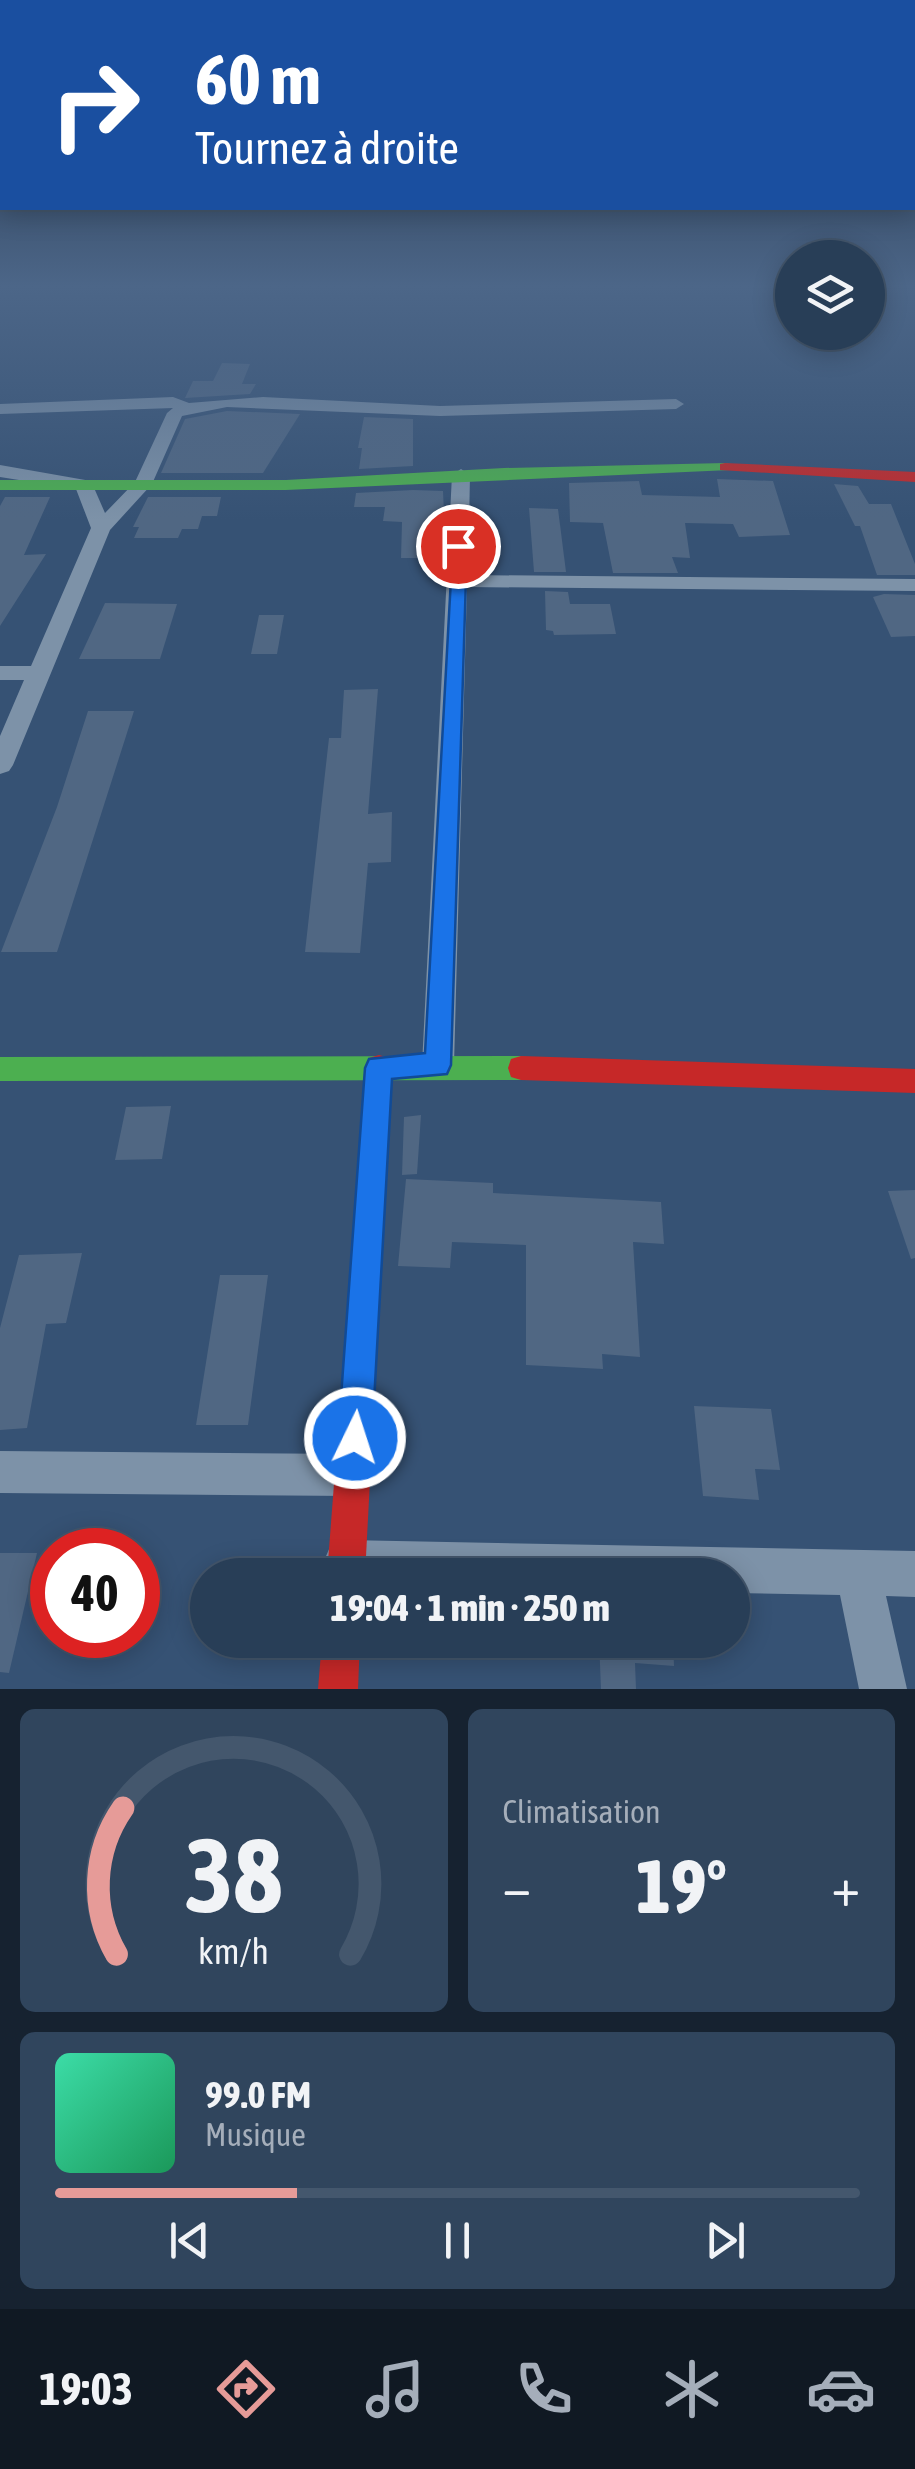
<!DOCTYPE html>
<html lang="fr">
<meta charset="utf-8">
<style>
body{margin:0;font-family:"Asap Condensed",sans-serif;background:#30455d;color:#f1f3f6;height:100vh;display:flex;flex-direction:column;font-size:38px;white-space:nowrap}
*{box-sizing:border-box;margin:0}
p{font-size:32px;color:#a5aeba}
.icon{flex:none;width:55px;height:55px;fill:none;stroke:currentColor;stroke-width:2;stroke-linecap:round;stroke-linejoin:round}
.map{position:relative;height:1689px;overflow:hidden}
.panel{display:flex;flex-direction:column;gap:20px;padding:20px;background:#162230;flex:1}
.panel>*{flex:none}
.banner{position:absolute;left:0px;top:0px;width:915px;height:210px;box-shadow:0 5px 25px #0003,0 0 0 2px #44576d;background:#1a4fa0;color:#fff;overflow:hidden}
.fabs{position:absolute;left:775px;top:240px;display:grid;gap:20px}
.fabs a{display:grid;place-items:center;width:110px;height:110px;border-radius:50%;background:#283e57;box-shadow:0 5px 25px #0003,0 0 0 2px #44576d;font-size:50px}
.speed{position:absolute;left:30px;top:1528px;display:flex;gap:20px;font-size:50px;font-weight:700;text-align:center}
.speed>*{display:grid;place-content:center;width:130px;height:130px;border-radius:50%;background:#283e57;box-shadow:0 5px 25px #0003,0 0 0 2px #44576d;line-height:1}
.speed .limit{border:15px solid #d22;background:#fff;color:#111}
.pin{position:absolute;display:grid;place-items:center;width:85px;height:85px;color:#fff;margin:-42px;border:5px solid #fff;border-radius:50%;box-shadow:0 2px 10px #0007}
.me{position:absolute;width:110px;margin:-55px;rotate:4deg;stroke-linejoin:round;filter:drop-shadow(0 0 8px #0008)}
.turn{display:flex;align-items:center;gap:35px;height:210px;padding:0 30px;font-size:45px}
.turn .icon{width:130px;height:130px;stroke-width:2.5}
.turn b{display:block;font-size:70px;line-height:85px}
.big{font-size:75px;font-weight:800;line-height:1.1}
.panel .tile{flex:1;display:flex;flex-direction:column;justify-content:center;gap:15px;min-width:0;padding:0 35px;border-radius:15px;background:#30455d}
.panel .dial{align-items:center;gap:0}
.dial svg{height:260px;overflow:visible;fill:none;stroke:#44576d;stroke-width:7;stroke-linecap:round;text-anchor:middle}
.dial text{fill:#f1f3f6;stroke:none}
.song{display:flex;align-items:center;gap:30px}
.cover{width:120px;height:120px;border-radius:15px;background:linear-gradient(135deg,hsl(160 70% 55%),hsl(150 70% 35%))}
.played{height:10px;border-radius:5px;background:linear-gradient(90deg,#e69b98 30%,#44576d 30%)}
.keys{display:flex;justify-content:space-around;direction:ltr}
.heat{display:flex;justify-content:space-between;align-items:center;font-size:55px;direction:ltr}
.panel .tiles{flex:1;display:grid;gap:20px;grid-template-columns:1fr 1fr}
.tile:last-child{grid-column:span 2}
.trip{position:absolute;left:190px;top:1558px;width:560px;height:100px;border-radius:50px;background:#283e57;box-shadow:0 5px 25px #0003,0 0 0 2px #44576d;font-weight:800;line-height:100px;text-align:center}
.menu{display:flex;height:160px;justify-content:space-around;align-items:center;background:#101923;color:#a5aeba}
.menu .icon{width:70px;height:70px}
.menu .active{color:#e69b98}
.menu b{font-size:45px;color:#f1f3f6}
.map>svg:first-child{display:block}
.building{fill:#506783}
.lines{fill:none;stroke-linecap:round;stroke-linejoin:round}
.street{fill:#7d92a8;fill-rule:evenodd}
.fast{fill:#4caf50;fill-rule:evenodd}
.jam{fill:#c62828;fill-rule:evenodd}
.route{fill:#1a73e8;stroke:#114b97;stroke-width:2.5}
</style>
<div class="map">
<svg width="915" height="1689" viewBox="0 0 915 1689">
<rect width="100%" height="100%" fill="#365274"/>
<g class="building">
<polygon points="222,363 250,364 242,384 256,384 250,394 185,398 193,381 213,381"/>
<polygon points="227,411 300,414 263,473 161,473 185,419"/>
<polygon points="364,417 413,419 413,466 359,469 362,448 358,448"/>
<polygon points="717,479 773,481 790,535 739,537 733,524 685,523 690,558 672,557 678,573 613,573 603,523 570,522 569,483 639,481 642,495 720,497"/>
<polygon points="834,484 858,486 869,504 891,504 915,564 915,575 877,575 860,526 855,526"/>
<polygon points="413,490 443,491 445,536 432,536 432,558 401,558 402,522 383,521 385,507 354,507 356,493"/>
<polygon points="5,497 50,497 24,555 46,554 0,626 0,506"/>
<polygon points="148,497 221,497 217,516 202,516 198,529 182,529 178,538 134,538 139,527 133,527"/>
<polygon points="529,508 558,509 566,572 534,572"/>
<polygon points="545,591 568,592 570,604 610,604 616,634 554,635 553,631 546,630"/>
<polygon points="884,594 915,595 915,636 891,637 873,597"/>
<polygon points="105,603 177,604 160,659 79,659"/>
<polygon points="259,615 284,615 277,654 251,654"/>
<polygon points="378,689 368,814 392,812 391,862 368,863 360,953 305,952 329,738 341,738 344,690"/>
<polygon points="88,711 134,711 57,952 1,952 57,807"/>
<polygon points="171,1106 162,1159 115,1160 126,1107"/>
<polygon points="421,1115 417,1174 402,1175 404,1117"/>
<polygon points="406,1179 493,1183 493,1193 661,1202 664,1244 633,1242 640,1357 602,1354 603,1369 526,1365 526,1245 452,1242 450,1268 398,1266"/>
<polygon points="915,1190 915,1258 911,1259 888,1191"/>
<polygon points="82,1253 66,1323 46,1324 27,1428 0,1430 0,1328 19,1255"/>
<polygon points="220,1275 268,1275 248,1425 196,1425"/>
<polygon points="694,1406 771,1409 780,1470 755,1469 759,1500 703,1496"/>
<polygon points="0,1553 37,1553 9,1673 0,1672"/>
<polygon points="599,1640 673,1640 674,1666 635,1663 636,1689 601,1689"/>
</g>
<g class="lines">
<g class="street">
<polygon points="173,397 189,403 263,397 440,406 676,399 684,404 676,409 440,416 227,407 182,416 152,484 110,530 13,765 9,771 0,774 0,736 24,680 0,680 0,666 31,666 91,528 76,489 0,477 0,465 91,481 105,513 135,482 167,413 173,408 0,414 0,404"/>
<polygon points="461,469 470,475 468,575 915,579 915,591 467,587 454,1065 450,1075 438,1080 426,1075 422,1065 452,475"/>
<polygon points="0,1451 352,1454 367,1460 373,1475 367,1490 352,1496 0,1493"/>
<polygon points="346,1540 915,1551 915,1597 886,1596 907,1689 859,1689 840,1595 732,1593 732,1575 328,1575 323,1563 330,1547"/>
</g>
<g class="fast">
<polygon points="725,463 730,464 730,470 286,490 0,490 0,480 286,480 504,468"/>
<polygon points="521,1056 531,1059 534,1068 531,1077 521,1080 0,1081 0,1057"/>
</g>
<g class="jam">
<polygon points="725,463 915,472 915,482 720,470 720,464"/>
<polygon points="379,1055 389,1058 392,1067 365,1575 327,1575 366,1067 369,1058"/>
<polygon points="521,1056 915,1069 915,1093 521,1080 511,1077 508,1068 511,1059"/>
<polygon points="322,1640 360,1640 358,1689 318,1689"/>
</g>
</g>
<linearGradient id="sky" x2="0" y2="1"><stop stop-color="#1e2d40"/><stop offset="0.55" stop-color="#4c6688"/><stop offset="1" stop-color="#4c6688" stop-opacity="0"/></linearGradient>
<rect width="915" height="520" fill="url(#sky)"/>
<polygon class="route" points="453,542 467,546 451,1065 447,1074 392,1079 372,1438 367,1450 355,1455 343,1450 338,1438 365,1068 369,1059 425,1053"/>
</svg>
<div class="fabs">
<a><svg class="icon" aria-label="layers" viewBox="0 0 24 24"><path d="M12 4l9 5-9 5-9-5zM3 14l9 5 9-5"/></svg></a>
</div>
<div class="speed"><div class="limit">40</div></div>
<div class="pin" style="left:458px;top:546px;background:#d93025"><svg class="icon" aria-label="arrive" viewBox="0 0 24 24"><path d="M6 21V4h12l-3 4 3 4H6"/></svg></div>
<svg class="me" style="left:355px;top:1438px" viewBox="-20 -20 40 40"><circle r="17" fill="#1a73e8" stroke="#fff" stroke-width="3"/><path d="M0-11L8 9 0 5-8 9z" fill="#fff"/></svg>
<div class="trip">19:04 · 1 min · 250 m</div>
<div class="banner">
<div class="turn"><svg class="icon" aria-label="right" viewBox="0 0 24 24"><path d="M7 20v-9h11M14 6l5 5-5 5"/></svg><div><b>60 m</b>Tournez à droite</div></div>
</div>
</div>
<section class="panel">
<div class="tiles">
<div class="tile dial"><svg viewBox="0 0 100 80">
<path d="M14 69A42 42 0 1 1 86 69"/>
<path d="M14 69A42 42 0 0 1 16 24" stroke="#e69b98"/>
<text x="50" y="56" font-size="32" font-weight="700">38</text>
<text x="50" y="72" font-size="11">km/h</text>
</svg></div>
<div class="tile"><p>Climatisation</p>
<div class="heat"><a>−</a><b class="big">19°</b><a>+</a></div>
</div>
<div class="tile">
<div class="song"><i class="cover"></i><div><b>99.0 FM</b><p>Musique</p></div></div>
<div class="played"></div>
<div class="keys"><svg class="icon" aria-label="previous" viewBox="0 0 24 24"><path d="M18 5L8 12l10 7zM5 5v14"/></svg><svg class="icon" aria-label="pause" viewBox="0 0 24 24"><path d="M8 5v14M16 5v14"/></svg><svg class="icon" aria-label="next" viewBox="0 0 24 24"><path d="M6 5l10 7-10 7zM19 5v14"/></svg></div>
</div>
</div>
</section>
<nav class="menu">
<b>19:03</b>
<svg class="icon active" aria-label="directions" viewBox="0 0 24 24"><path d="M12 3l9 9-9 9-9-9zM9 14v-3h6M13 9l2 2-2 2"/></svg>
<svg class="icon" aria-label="music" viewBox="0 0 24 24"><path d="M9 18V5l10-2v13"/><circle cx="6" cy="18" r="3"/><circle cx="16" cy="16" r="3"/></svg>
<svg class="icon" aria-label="phone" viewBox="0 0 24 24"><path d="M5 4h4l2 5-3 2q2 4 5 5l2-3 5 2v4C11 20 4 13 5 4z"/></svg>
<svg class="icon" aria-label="climate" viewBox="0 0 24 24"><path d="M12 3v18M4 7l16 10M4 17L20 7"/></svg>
<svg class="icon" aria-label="car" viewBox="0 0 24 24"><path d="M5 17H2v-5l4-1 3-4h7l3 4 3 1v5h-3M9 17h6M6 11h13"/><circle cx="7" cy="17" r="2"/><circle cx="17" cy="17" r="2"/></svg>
</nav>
